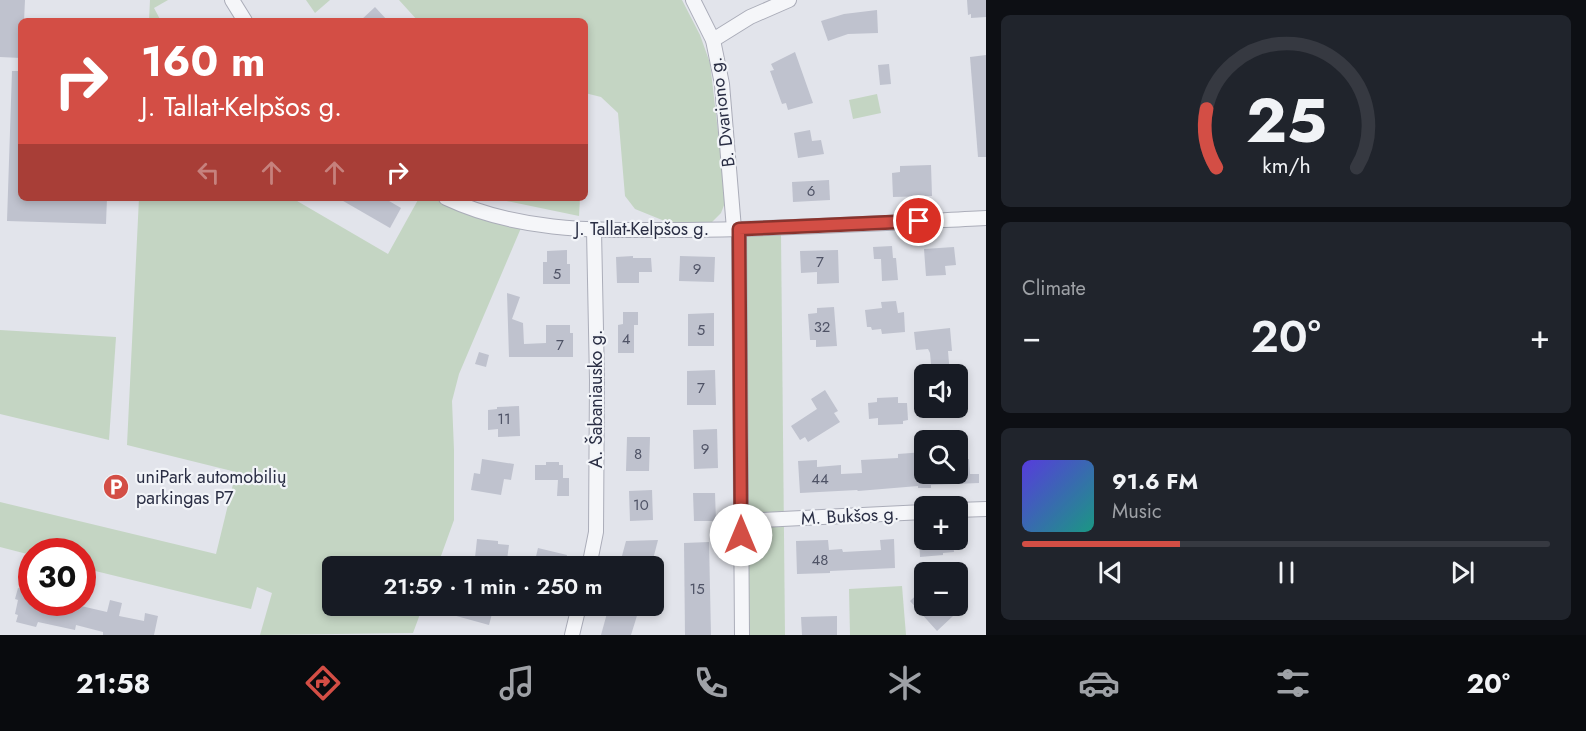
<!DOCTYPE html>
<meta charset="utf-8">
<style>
body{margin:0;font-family:Jost,sans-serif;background:#20242c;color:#f1f3f6;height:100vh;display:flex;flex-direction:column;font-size:22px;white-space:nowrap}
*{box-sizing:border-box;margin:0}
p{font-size:20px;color:#9ea1a6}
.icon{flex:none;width:33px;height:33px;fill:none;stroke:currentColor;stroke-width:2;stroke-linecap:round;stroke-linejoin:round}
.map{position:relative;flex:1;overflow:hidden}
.drawer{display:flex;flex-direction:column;gap:15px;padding:15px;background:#0d0f14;width:600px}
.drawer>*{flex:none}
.top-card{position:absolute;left:18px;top:18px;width:570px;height:183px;border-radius:9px;box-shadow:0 3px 9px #0003;background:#d34e45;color:#fff;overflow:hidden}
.tools{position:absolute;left:914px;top:364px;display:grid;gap:12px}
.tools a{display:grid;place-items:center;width:54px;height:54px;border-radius:9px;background:#171b24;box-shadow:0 3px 9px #0003;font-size:30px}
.speed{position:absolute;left:18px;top:538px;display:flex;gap:12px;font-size:30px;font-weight:700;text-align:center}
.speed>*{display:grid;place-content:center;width:78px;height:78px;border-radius:50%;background:#171b24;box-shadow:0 3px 9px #0003;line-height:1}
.speed .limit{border:9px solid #d22;background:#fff;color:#111}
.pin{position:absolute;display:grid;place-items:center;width:51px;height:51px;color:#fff;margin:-26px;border:3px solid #fff;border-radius:50%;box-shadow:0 2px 6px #0007}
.me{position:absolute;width:66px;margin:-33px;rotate:0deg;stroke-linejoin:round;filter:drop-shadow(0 0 4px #0008)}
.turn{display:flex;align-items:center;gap:21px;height:126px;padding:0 24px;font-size:27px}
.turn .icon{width:78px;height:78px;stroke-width:2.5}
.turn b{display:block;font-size:42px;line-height:51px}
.lanes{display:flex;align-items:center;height:57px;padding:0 24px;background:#0003;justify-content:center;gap:30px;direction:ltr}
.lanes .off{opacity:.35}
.big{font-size:45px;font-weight:600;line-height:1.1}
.drawer .tile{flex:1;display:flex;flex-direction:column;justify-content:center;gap:9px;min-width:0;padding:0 21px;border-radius:9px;background:#20242c}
.drawer .dial{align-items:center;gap:0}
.dial svg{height:156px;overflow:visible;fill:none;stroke:#363941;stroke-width:7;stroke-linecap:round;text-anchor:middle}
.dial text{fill:#f1f3f6;stroke:none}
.song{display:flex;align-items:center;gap:18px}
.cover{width:72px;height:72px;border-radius:9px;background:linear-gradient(135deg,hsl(250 70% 55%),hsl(170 70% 35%))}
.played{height:6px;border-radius:3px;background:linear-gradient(90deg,#d34e45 30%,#363941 30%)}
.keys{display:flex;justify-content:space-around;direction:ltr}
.heat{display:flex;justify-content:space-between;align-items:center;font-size:33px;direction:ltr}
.trip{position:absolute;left:322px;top:556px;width:342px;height:60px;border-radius:9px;background:#171b24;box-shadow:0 3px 9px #0003;font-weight:600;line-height:60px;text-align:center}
.menu{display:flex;height:96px;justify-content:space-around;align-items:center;background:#090b0e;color:#9ea1a6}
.menu .icon{width:42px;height:42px}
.menu .on{color:#d34e45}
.menu b{font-size:27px;color:#f1f3f6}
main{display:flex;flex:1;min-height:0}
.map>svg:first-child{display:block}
.green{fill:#c4d5c3}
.building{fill:#bfc2ce}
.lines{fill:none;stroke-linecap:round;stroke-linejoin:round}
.minor-casing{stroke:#abadb9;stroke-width:16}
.minor{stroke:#f5f6f9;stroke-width:14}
.route-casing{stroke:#89332d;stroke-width:15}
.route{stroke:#d34e45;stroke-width:10}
.labels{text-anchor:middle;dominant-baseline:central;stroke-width:4.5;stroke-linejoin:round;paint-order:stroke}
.number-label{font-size:15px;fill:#4f5366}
.street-label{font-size:18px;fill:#2a2e44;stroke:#f2f4f8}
.poi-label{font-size:18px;fill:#2a2e44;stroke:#f2f4f8;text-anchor:start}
</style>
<main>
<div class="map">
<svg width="986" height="635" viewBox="0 0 986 635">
<rect width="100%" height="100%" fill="#e2e4eb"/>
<g class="green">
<polygon points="150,0 168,0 154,8 161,21 149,21"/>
<polygon points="306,0 330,0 315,13"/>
<polygon points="399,0 682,0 700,35 710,63 726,200 721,213 712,222 672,224 635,209 625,196 618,113 601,97 585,93 585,21 418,21"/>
<polygon points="877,94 881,113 853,119 849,100"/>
<polygon points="139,198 292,198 388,254 419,198 432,198 484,220 521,228 459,374 452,401 454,450 454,520 437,567 333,567 333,606 423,606 413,633 260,635 272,593 257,587 251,609 83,568 82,552 32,552 31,555 0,547 0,502 216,554 236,472 127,445"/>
<polygon points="492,198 580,198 579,216"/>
<polygon points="752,234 781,234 785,635 747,635 746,238"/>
<polygon points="0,330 116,337 109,440 0,414"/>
<polygon points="902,586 906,635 850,635 849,589"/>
</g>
<g class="building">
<polygon points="0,0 25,0 24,21 21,21 21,58 0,57"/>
<polygon points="967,0 986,0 986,17 971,18 971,14 968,15"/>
<polygon points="375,7 388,21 360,21"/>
<polygon points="877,10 878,33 848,34 828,41 821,21 844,14"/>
<polygon points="795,52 813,103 788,110 786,103 782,104 770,71 774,70 771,64"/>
<polygon points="986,55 986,157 978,157 970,57"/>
<polygon points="889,64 891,84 880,85 878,65"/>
<polygon points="12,71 21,71 21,198 107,198 106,224 7,221"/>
<polygon points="810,130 812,141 821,140 824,154 798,158 794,133"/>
<polygon points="931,165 932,196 893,197 892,173 900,172 900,166"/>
<polygon points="829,180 830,200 793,202 792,182"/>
<polygon points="338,198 384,198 401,208 390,228"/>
<polygon points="892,246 893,258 896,258 898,280 882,281 881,259 874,259 873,247"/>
<polygon points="954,247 956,265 945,266 946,275 926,276 924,249"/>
<polygon points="567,250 567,264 570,264 570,284 543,284 543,262 547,262 547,251"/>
<polygon points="838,250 839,283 817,284 817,272 801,273 800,251"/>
<polygon points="633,256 633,258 651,258 652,272 639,272 639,283 617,283 616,257"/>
<polygon points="680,256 715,257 714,282 679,281"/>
<polygon points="507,293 520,297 512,319 523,323 524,344 546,343 546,325 570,325 570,333 573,333 573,357 509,357"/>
<polygon points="896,301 898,313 904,312 905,332 882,334 881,329 872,330 871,327 867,327 865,310 882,308 881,302"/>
<polygon points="834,307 837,346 816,347 816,340 810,340 808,314 817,313 817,308"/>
<polygon points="623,312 638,312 638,325 634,325 634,353 618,353 618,325 623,324"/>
<polygon points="714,313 714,346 688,346 688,314"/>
<polygon points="950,328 952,351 948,351 950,375 932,375 930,353 928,349 916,350 914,332"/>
<polygon points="479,352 489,355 486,367 475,364"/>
<polygon points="715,370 716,405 687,405 687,371"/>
<polygon points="825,390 838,411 834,413 840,422 808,442 805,437 800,440 791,426 817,409 811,399"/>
<polygon points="898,397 898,403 907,403 908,420 903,421 903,424 878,425 878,418 869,419 868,403 877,402 877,398"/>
<polygon points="519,406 520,436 498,437 498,429 488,430 488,410 497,409 497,407"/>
<polygon points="717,429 718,468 694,469 693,430"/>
<polygon points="627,437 650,437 649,471 626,471"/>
<polygon points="924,452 924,474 957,474 957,460 969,459 970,474 979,474 979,483 931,485 931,488 918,488 918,486 858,491 857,490 800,493 798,461 817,460 817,467 841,465 841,474 862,473 861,460 898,458 898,454"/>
<polygon points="482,459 514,464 511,480 504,479 501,495 471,490 474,473 480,474"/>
<polygon points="546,462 559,462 559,465 563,465 563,478 569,478 569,496 557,496 558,480 535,480 535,465 546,465"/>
<polygon points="652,490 653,520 630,521 629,491"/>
<polygon points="693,493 715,493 716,521 694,521"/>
<polygon points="477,539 498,541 498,544 509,545 506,567 474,567"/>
<polygon points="894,539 895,568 830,571 830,573 797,574 796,541 828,540 829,550 842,549 843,552 881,550 880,540"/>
<polygon points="658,540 651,567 619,567 626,541"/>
<polygon points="919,540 953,540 954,552 943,553 943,555 920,557"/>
<polygon points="709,542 711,635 685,635 684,543"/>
<polygon points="538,548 567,555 564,567 534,565"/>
<polygon points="18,588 32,591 32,603 82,603 81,606 107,612 110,600 122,603 119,616 144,621 145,613 158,616 154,635 103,635 103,632 76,625 75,630 38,622 36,627 16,622 18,615 15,614 18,600 15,599"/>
<polygon points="924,588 924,606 944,606 953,616 937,631 910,601"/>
<polygon points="431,606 478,606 493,610 489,625 431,609"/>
<polygon points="609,606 640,606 631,635 601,635"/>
<polygon points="837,616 837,635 802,635 801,617"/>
</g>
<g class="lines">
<g class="minor-casing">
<g id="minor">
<polyline points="232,0 245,21"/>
<polyline points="693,0 713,40 722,84 734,229"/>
<polyline points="713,40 750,17 789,0"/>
<path d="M446,198C523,234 603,230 686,230C786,229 886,223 986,218"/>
<polyline points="739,229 742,635"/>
<polyline points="957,510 986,509"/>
<polyline points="740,521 924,512"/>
<polyline points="589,567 596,532 597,380 594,230"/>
<polyline points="572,635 579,606"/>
</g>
</g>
<use href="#minor" class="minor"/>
</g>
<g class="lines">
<g class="route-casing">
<polyline id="route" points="741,535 739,229 919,221"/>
</g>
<use href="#route" class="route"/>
</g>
<defs>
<g id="parking-disc" transform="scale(1.35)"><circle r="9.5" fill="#d34e45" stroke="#f2f4f8"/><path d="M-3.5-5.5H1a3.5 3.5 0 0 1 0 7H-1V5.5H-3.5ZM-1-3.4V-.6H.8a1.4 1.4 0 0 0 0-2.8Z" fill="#fff"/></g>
</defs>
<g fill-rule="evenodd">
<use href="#parking-disc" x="116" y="487"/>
</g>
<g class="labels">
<g class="number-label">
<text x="811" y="191">6</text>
<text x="820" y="262">7</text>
<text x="697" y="269">9</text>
<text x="557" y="274">5</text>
<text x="822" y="327">32</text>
<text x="701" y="330">5</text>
<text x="626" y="339">4</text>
<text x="560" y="345">7</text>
<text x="701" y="388">7</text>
<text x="504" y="419">11</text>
<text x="705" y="449">9</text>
<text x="638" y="454">8</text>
<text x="820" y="479">44</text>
<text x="641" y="505">10</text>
<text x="820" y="560">48</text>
<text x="697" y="589">15</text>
</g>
<g class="street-label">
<text transform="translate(722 112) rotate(-97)">B. Dvariono g.</text>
<text x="642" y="229">J. Tallat-Kelpšos g.</text>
<text transform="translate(596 399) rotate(-90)">A. Šabaniausko g.</text>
<text transform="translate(850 516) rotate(-3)">M. Bukšos g.</text>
</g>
<g class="poi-label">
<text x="136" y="477">uniPark automobilių<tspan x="136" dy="21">parkingas P7</tspan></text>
</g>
</g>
</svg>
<div class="tools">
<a><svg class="icon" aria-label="sound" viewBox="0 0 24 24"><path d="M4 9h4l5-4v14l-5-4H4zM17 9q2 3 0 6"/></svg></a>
<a><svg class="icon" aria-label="search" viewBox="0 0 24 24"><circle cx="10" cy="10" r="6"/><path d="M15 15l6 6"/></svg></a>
<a>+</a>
<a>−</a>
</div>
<div class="speed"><div class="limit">30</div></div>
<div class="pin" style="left:919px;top:221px;background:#d93025"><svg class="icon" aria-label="arrive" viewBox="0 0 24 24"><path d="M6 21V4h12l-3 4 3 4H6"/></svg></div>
<svg class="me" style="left:741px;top:535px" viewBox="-20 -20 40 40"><circle r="19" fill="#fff"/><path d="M0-13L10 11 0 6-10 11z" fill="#d34e45"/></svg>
<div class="trip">21:59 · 1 min · 250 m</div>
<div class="top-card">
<div class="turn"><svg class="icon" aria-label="right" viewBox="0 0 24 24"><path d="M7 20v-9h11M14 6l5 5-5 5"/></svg><div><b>160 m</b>J. Tallat-Kelpšos g.</div></div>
<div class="lanes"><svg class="icon off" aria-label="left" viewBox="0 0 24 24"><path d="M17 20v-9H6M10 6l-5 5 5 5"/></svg><svg class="icon off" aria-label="ahead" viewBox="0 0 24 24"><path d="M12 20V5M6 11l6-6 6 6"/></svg><svg class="icon off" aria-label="ahead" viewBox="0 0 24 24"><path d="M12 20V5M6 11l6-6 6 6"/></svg><svg class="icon" aria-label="right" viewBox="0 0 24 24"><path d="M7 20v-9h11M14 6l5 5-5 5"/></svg></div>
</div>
</div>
<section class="drawer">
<div class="tile dial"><svg viewBox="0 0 100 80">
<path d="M14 69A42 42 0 1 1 86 69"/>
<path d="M14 69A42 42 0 0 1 9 39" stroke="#d34e45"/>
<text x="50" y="56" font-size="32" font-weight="700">25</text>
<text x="50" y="72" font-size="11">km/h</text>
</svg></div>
<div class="tile"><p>Climate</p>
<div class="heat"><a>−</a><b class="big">20°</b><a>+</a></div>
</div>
<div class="tile">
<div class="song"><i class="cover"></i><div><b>91.6 FM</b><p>Music</p></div></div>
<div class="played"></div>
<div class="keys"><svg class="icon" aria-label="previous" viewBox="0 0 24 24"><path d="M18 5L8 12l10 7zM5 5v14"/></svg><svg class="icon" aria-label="pause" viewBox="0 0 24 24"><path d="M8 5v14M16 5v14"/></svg><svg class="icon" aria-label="next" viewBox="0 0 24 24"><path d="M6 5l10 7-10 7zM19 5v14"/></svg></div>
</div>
</section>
</main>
<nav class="menu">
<b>21:58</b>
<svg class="icon on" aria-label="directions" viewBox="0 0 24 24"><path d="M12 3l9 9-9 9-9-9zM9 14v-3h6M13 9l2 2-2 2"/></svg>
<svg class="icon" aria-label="music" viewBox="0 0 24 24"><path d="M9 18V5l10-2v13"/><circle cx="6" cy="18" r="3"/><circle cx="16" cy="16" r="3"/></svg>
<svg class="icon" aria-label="phone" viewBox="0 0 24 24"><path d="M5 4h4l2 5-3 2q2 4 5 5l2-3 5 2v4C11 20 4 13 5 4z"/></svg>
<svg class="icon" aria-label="climate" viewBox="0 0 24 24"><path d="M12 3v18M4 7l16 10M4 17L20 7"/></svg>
<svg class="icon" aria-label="car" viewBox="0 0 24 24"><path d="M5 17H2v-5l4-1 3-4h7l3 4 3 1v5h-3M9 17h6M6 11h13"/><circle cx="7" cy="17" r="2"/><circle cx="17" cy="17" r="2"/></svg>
<svg class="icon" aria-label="filters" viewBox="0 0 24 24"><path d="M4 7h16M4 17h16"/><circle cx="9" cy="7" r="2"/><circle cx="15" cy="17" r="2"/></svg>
<b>20°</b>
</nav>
